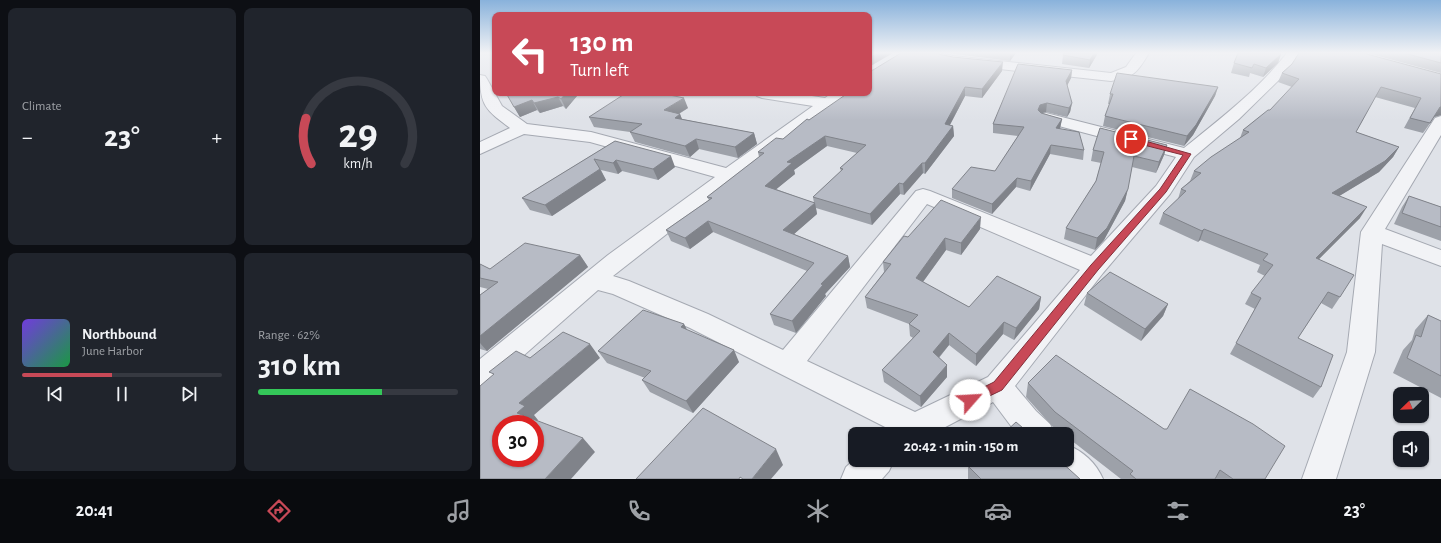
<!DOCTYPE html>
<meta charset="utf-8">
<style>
body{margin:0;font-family:"Alegreya Sans",sans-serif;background:#20242c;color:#f1f3f6;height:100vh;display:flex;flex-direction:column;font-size:15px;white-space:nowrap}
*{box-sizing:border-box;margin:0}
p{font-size:13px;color:#9ea1a6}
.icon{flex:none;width:22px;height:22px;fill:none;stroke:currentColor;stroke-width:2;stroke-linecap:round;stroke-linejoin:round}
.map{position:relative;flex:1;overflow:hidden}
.details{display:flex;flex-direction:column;gap:8px;padding:8px;background:#0d0f14;width:480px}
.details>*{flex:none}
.banner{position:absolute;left:12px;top:12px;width:380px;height:84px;border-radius:8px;box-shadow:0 1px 3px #0004;background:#c84957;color:#fff;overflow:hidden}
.needle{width:26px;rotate:247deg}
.buttons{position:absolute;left:913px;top:387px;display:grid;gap:8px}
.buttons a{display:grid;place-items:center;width:36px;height:36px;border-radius:8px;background:#171b24;box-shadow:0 1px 3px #0004;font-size:20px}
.speed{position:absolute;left:12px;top:415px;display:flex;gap:8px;font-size:20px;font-weight:700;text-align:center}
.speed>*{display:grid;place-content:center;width:52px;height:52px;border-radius:50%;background:#171b24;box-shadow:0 1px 3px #0004;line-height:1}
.speed .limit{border:6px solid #d22;background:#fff;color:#111}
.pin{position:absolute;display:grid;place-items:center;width:34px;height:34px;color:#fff;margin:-17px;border:2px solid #fff;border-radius:50%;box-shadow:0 1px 4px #0007}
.me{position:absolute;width:44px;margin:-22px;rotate:64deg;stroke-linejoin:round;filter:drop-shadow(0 0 3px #0008)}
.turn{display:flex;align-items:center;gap:14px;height:84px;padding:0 12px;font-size:18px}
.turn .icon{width:52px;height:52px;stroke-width:2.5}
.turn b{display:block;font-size:28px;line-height:34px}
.big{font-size:30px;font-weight:700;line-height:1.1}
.details .widget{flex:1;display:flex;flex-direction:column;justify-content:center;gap:6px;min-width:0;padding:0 14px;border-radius:8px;background:#20242c}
.details .dial{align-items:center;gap:0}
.dial svg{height:104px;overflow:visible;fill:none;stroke:#363941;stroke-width:7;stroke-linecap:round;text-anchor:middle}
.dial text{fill:#f1f3f6;stroke:none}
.song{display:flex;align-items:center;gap:12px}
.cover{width:48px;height:48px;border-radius:6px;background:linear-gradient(135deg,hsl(260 70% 55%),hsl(140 70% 35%))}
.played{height:4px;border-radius:2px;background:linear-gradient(90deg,#c84957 45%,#363941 45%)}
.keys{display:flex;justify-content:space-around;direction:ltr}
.heat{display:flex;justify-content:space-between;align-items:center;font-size:22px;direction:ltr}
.charge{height:6px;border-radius:3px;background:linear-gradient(90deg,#34c759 62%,#363941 0)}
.details .tiles{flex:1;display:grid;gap:8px;grid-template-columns:repeat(2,1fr)}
.trip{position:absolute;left:368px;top:427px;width:226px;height:40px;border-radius:8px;background:#171b24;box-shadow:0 1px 3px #0004;font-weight:700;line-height:40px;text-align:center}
.menu{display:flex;height:64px;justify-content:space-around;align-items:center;background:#090b0e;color:#9ea1a6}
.menu .icon{width:28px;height:28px}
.menu .on{color:#c84957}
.menu b{font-size:18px;color:#f1f3f6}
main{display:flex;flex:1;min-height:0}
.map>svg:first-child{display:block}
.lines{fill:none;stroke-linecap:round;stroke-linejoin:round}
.minor-casing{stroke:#a5a9b2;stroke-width:2}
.minor{fill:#f2f3f6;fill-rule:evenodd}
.wall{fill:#9da1a9;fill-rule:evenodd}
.shaded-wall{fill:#80838a}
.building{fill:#b7bbc5;stroke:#80838a;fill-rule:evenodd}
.route{fill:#c84957;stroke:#822f39}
</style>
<main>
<section class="details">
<div class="tiles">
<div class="widget"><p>Climate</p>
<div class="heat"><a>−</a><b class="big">23°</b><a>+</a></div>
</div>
<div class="widget dial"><svg viewBox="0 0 100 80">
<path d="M14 69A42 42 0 1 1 86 69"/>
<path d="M14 69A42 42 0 0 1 10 34" stroke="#c84957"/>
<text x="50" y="56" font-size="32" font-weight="700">29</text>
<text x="50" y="72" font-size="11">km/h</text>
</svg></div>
<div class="widget">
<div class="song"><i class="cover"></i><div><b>Northbound</b><p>June Harbor</p></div></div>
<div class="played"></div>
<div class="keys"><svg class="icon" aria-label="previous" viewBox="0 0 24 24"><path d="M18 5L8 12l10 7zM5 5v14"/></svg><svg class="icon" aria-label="pause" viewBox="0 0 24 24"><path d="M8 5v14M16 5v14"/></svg><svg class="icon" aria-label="next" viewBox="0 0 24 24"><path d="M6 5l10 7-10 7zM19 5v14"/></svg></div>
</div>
<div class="widget"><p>Range · 62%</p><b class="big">310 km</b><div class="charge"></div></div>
</div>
</section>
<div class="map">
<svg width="961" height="479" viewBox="0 0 961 479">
<rect width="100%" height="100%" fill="#dfe2e8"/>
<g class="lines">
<g class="minor-casing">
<g id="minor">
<path d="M435,53H458L473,56L631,73L646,67L656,53H669C657,73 654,77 631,81L473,64L437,56Z"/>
<path d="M807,53H821L807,72L759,119L714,157L690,194L623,273L535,386L556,411L570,424L575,434H537L513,402L452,434H411L413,431L210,328L133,294L118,290L10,385L0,388V359L128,255L235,177L110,142L44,134L0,154V142L30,128C6,110 0,106 0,75L5,76L7,79L22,106L47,124L111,132L246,168L333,106L282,98L277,96L274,93H312L345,98L352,93H370L317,132L133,276L149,281L228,314L303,350L436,191L443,189L450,191L611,256L676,186L696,157L560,121L558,118L560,115L566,113L704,148C740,119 779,89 807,53ZM447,204L600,270L508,377L435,412L327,361Z"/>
<polygon points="961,116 961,135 905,229 961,250 961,266 902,244 895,352 856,479 822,479 867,352 881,232 953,121 955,118"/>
<path d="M587,445C603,451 616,463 623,479H582L575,471L570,460H587Z"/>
<polygon points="375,459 375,460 414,460 409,471 402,479 361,479 366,467"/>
</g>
</g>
<use href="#minor" class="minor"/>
</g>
<g class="wall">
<polygon points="467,53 536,53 530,61"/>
<polygon points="584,53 618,53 609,68 582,64 583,55"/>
<polygon points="887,53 961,53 961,73"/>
<polygon points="801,54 798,63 783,77 770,73 769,77 751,73 754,63"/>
<polygon points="812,64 961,74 961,115 954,117 943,133 924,128 935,108 895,97 876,132 919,147 913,157 899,172 859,196 880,218 839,259 860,297 852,309 841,303 818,338 841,387 833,398 750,354 775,309 765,304 771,293 785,276 777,272 780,265 720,240 718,242 679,224 683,213 698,199 701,189 710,181 714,171 760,138 763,130 790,110 812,87 798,82 802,73"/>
<polygon points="592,70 591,78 587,85 592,103 590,112 587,117 566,112 561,113 582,119 580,129 604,150 603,160 570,154 550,191 536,187 512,214 472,198 472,189 515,171 538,136 513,133 513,124"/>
<path d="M522,71L502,98L485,96L470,125L473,126L474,136L445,174L443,173L424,195L420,194L392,225L336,208L337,214L314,234L368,256L370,267L345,294L346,296L316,333L294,325L290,314L327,271L233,232L210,249L191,241L186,230L229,200L227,197L279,157L278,152L303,139L329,120ZM347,146L377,153L360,168L361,171L333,197L334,203L296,189L315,174L314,170Z"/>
<polygon points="738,87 735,96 713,135 704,146 623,126 625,116 630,104 628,104 630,94"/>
<polygon points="26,93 97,96 86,109 83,106 60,113 57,110 40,117"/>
<polygon points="208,108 199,114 200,114 202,119 274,133 277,144 258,158 219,149 210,157 155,142 150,132 114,127 109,117"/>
<polygon points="135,141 195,167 178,180 142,171 138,174 121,170 126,180 72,216 50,210 42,198"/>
<polygon points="687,145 684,155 676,173 652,167 645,201 624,240 615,250 584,239 586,228 616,181 621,163 611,161 613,150"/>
<polygon points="929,196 961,207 961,241 914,224 922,207"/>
<polygon points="500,229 481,255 466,250 443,282 489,307 561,297 559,309 534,340 523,334 496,366 469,345 459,358 467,365 467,377 441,407 404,382 402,370 433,338 430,336 429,324 387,308 385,297 404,272 403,262 428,237"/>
<polygon points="100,255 108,267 7,351 0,349 0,295 8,289 0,287 0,264 10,269"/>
<polygon points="607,293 688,304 683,316 661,341 604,305"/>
<polygon points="948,315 961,321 961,398 913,373 923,350 932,340 935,330"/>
<polygon points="204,324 207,330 259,362 213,413 170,392 162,380 165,378 127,363 118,351"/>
<polygon points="548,383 684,429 785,479 641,479 587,437 587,434 583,434 572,426 546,397"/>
<polygon points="488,466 600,479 488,479"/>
</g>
<g class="shaded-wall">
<polygon points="398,53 413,53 389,67 389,58"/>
<polygon points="530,53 536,53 530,61"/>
<polygon points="614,53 618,53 609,68 610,60"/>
<polygon points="801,54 798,63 783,77 786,68"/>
<polygon points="523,62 522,71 502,98 502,89"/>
<polygon points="592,70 591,78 585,90 586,81"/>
<polygon points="485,87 485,96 465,134 465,124"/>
<polygon points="738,87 735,96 713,135 704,146 707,136"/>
<polygon points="86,93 95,93 97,96 86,109 81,99"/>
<polygon points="78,97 83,106 60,113 54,103"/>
<polygon points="204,98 208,108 188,120 184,110"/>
<polygon points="52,100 57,110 40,117 34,107"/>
<polygon points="567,103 566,112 559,114 558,110 560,105"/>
<polygon points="592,103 590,112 587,117 589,108"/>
<polygon points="960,107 961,107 961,115 954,117 943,133"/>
<polygon points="200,114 204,125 195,118"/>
<polygon points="582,119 580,128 575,137 576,128"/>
<polygon points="473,126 474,136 445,174 445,163"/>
<polygon points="274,133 277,144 258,158 255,147"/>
<polygon points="345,136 347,146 314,170 315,174 288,196 285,186 307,162"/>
<polygon points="216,139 219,149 210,157 205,146"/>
<polygon points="571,145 570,154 550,191 551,181"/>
<polygon points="687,145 684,155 676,173 679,162"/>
<polygon points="919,147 913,157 899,172 846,204 852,193"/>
<polygon points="191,156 195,167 178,180 173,169"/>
<polygon points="136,160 142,171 138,174 133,163"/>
<polygon points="442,163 443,173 424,195 423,184"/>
<polygon points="120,169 126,180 72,216 65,205"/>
<polygon points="537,178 536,187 512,214 512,204"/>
<polygon points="419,183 420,194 392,225 390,214"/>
<polygon points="648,189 645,201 624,240 615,250 617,238"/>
<polygon points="335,203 337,214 306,241 303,230"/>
<polygon points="887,207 880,218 829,269 836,258"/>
<polygon points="501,217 500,229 481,255 481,243"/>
<polygon points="228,221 233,232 210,249 205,238"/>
<polygon points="724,229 720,240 718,242 722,231"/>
<polygon points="465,238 466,250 437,290 436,278"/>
<polygon points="100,255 108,267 7,351 0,343 0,336"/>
<polygon points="368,256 370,267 345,294 346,296 316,333 312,321 341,284"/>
<polygon points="561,297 559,309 534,340 536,328"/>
<polygon points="688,304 683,316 661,341 665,329"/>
<polygon points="524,322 523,334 496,366 496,354"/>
<polygon points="204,324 210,336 201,327"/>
<polygon points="469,333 469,345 453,364 453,352"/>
<polygon points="110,344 120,358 54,415 58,420 53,424 37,413 39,403"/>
<polygon points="254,350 259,362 213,413 206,401"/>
<polygon points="467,365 467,377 441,407 440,396"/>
<polygon points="103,438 115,452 91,479 65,479"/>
<polygon points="296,449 303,465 291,479 272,479"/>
</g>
<g class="building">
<polygon points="389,53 398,53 389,58"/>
<polygon points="421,53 454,53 473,57 523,62 502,89 485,87 465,124 473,126 445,163 442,163 423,184 419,183 390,214 333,197 363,169 360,168 386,145 345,136 307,162 312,163 285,186 335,203 303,230 368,256 341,284 343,285 312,321 290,314 334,263 228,221 205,238 186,230 232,198 227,197 284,153 278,152 296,138 303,139 327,119 329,120 368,93 389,93 389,71 393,70"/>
<polygon points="584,53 614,53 610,60 583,55"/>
<polygon points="758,53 794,53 801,54 786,68 774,64 772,68 754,63"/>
<polygon points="819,53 883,53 961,74 961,107 960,107 950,123 930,118 941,98 901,87 876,132 919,147 905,161 852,193 887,207 836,258 874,275 860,297 848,292 818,338 853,355 841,387 756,343 781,298 771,293 793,265 783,260 788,254 724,229 722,231 683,213 706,191 701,189 721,173 714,171 731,157 769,132 763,130 788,110 790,110 819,79 802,73 812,64"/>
<polygon points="924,53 961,53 961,63"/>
<polygon points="538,64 592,70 586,81 592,103 589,108 567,103 560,105 558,110 561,113 582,119 576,128 599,132 604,150 571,145 551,181 537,178 512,204 472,189 491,167 515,171 544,127 513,124"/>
<polygon points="637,73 738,87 716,125 707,136 625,116 633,94 630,94"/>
<polygon points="26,93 86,93 81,99 78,97 54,103 52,100 34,107"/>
<polygon points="146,93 180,93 204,98 184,110 200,114 195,118 274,133 255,147 216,139 205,146 150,132 162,124 109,117"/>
<polygon points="620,128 687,145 679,162 654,156 648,189 627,228 617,238 586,228 616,181 624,152 613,150"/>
<polygon points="135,141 191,156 173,169 136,160 133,163 114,159 120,169 65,205 42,198"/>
<polygon points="929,196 961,207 961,227 922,213"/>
<polygon points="461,200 501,217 481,243 465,238 436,278 489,307 517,276 561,297 536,328 524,322 496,354 469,333 453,352 467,365 440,396 402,370 440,331 429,324 438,315 385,297 411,264 403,262 424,236 428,237"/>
<polygon points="45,243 100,255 0,336 0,295 18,282 0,278 0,264 10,269"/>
<polygon points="630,272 688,304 665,329 607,293"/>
<polygon points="163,310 204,324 201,327 254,350 206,401 162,380 171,371 118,351"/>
<polygon points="948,315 961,321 961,376 927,358 936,335 941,337"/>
<path d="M83,332L110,344L39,403L45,406L37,413L103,438L65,479H0V386L14,374L9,372L36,351L50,358ZM21,424H55V458H21Z"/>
<polygon points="576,355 684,429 687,429 710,389 773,424 805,446 785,479 753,479 740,470 735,479 656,479 650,474 653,471 575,412 548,383"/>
<polygon points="223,408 296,449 272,479 263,479 260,477 259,479 156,479"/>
<polygon points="536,422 550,434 523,434"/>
<polygon points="495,460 579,460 600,479 501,479 488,466"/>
</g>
<linearGradient id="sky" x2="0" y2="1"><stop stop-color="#89b2db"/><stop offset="0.44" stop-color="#f1f2f5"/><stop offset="1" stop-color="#f1f2f5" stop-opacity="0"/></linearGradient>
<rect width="961" height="120" fill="url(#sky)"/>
<polygon class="route" points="651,137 711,154 686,192 618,270 522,390 495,403 490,405 486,403 484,400 486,396 514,382 611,265 680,189 703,155 648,141 648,138"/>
</svg>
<div class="buttons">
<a><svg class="needle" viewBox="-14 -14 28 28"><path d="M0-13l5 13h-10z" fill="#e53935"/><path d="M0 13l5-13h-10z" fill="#9ea1a6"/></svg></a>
<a><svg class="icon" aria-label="sound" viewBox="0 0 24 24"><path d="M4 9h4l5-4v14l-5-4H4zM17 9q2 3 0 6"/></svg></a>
</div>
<div class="speed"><div class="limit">30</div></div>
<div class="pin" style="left:651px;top:139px;background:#d93025"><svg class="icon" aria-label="arrive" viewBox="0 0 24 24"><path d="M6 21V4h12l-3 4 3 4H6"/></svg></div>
<svg class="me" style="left:490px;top:400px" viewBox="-20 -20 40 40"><circle r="19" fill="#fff"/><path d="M0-13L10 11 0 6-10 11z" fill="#c84957"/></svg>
<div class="trip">20:42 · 1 min · 150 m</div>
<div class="banner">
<div class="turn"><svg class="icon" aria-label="left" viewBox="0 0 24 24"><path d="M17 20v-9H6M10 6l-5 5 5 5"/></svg><div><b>130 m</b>Turn left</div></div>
</div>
</div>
</main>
<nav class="menu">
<b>20:41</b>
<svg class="icon on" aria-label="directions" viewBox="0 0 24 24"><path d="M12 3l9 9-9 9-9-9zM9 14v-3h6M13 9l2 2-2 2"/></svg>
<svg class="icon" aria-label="music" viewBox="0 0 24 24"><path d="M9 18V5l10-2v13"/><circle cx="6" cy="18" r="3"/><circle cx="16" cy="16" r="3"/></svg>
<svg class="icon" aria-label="phone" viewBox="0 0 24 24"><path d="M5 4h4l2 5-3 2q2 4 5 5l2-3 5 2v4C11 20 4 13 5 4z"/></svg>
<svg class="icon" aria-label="climate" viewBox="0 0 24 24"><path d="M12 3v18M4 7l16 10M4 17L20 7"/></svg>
<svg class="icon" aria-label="car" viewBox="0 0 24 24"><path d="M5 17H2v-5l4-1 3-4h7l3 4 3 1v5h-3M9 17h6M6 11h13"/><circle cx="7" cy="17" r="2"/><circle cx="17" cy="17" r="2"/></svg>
<svg class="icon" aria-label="filters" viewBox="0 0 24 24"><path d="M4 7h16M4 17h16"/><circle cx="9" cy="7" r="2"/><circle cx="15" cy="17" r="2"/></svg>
<b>23°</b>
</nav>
